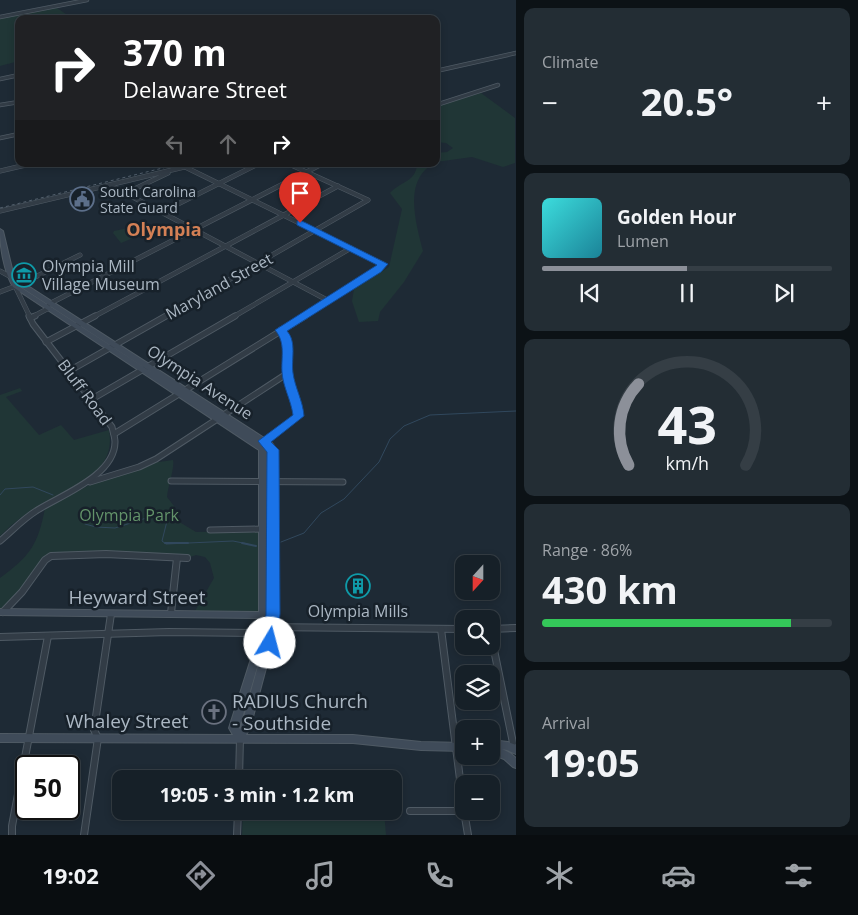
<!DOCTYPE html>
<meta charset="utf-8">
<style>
body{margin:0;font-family:"Open Sans",sans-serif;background:#232d34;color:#f1f3f6;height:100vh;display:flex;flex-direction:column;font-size:19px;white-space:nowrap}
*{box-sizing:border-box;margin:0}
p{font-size:16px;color:#9ea3a8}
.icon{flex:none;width:28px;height:28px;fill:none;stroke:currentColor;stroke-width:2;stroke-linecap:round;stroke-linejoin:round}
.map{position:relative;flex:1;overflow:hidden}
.details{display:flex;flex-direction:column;gap:8px;padding:8px;background:#0c1216;width:342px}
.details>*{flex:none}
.hud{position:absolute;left:15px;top:15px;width:425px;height:152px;border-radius:10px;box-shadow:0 2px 8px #0003,0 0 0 1px #353e45;background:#202124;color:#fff;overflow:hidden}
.needle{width:32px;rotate:201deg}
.buttons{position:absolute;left:455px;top:555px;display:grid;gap:10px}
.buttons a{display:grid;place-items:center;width:45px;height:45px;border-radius:10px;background:#162028;box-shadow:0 2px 8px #0003,0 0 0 1px #353e45;font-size:25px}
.speed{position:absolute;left:15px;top:755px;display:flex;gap:10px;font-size:25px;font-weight:700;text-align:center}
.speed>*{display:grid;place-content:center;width:65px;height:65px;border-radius:50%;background:#162028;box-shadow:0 2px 8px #0003,0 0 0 1px #353e45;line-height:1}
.speed .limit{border:2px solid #111;border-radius:8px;background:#fff;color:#111}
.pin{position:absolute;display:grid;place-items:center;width:42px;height:42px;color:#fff;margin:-51px -21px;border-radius:50% 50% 50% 0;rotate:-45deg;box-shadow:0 0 5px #0007}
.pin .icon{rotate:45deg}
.me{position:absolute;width:55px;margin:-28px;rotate:8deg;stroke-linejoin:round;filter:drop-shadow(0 0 4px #0008)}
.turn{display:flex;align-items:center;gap:18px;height:105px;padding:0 25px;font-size:22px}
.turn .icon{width:65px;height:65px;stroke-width:2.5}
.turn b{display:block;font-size:35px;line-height:42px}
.lanes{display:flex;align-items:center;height:48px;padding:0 25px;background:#0003;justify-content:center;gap:25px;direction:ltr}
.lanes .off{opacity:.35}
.big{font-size:38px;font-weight:700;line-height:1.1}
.details .card{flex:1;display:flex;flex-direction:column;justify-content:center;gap:8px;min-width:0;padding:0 18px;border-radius:10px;background:#232d34}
.details .dial{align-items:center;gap:0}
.dial svg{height:130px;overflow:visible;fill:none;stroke:#353e45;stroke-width:7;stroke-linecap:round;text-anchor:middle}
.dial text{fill:#f1f3f6;stroke:none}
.song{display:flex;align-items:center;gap:15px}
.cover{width:60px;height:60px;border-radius:8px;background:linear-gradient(135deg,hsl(180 70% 55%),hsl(190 70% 35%))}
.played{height:5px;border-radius:2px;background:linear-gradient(90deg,#8c9099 50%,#353e45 50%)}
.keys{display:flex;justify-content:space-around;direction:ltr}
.heat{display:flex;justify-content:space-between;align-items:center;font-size:28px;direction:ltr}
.charge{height:8px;border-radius:4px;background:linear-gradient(90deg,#34c759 86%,#353e45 0)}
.trip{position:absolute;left:112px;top:770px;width:290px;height:50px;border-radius:10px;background:#162028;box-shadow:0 2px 8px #0003,0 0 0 1px #353e45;font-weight:700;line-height:50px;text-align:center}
.dock{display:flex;height:80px;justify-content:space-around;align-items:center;background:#090d10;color:#9ea3a8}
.dock .icon{width:35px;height:35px}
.dock .active{color:#8c9099}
.dock b{font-size:22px;color:#f1f3f6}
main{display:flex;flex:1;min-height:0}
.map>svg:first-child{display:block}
.green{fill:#203636}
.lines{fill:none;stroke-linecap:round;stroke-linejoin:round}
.stream-far1{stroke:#31485d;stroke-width:1}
.stream{stroke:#31485d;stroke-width:2}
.street-far3-casing{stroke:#4f5a64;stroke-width:4.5}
.street-far2-casing{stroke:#4f5a64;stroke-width:5}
.street-far1-casing{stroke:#4f5a64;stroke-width:7}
.street-casing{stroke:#4f5a64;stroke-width:8}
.secondary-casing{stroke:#4f5a64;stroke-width:2}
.street-far3{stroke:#323c46;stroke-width:3}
.street-far2{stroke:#323c46;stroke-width:4}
.street-far1{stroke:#323c46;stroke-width:5}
.street{stroke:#323c46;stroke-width:6}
.secondary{fill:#3f4b59;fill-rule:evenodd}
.rail{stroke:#53606d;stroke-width:1;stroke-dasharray:3 3;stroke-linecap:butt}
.route{fill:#1a73e8;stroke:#114b97}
.labels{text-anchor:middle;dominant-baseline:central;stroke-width:5;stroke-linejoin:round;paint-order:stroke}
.far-poi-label{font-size:14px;fill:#abb7c3;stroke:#17212a;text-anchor:start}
.poi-label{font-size:16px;fill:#abb7c3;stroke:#17212a;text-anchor:start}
.street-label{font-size:16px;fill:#abb7c3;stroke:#17212a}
.park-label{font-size:16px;fill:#63936a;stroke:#17212a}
.far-district-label{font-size:18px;font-weight:bold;fill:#d48055;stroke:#17212a}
.near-street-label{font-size:19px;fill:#abb7c3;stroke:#17212a}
.near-poi-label{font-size:19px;fill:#abb7c3;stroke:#17212a;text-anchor:start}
</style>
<main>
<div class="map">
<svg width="516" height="835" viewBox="0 0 516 835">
<rect width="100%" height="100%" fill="#1e2a35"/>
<g class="green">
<polygon points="57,8 73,19 19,19 19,61 0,66 0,18"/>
<polygon points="481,93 515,118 515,163 503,167 472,157 436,162 436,153 447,152 453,148 446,143 436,142 436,106"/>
<path d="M417,164H433C403,181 416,224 423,251L404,282L380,312L378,321L359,322L352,301L354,289L389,267L402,209L390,193C401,181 416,182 417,164Z"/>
<polygon points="137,226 138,236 121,243 113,233 114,231"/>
<path d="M20,388L22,391L6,397L39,435L61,425L74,440L109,430C118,477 61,493 30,512C19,518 9,527 0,536V395Z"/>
<path d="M173,460C175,467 168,486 167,497L174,506L181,523L196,532L245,531L253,533L256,529L260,530L259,611H195L214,578L210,563L205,557L196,555L187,558L51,556L22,592L0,612V578C30,556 38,545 45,508L103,478L152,463Z"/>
<polygon points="243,811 384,811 386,835 242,835"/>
</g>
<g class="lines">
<g class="stream-far1">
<polyline points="0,495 5,489 33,487 53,495"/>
<polyline points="85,524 96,527 115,528 159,514 167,521 162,541 166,544 233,541 248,544"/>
<polyline points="281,542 304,533 321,513 344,499 379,462 390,439 404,426 430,415 516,411"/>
</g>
<g class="stream">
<polyline points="165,543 188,543"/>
<polyline points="242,543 256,546"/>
</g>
<g class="street-far3-casing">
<g id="street-far3">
<polyline points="0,17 87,0"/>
<polyline points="436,71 516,53"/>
<polyline points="0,79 19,75"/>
<polyline points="0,105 19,102"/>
<polyline points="436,105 498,85"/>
<polyline points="0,138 19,134"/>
</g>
</g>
<g class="street-far2-casing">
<g id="street-far2">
<polyline points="185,167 383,264 378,270 303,317"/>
<polyline points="0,171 30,164"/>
<polyline points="110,185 329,301"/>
<polyline points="126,193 168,173"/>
<polyline points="0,211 197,164"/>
<polyline points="162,212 258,164"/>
<polyline points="0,271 11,277"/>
<polyline points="15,286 30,317"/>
<polyline points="0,292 21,284 80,255"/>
<polyline points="49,304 322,164"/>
<polyline points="32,317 49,308"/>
<polyline points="93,317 338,186"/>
<polyline points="164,317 368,200 289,164"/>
<polyline points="233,317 351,248"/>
</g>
</g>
<g class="street-far1-casing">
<g id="street-far1">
<polyline points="30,318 35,316"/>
<polyline points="46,342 95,316"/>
<polyline points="69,371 166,316"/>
<polyline points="92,399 235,316"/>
<polyline points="114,434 305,316"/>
<polyline points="261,443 298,416 288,377 288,345 281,330"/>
<polyline points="171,481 343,482"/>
<polyline points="90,482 139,467 156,459 288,373"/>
<polyline points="210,530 262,529"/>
<path d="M0,541C12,531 23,519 36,511C59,496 115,476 115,442C115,437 113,432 112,427L33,324L29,316"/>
</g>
</g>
<g class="street-casing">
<g id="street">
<polyline points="3,612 22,592 45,560 51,556 106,554 187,558"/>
<polyline points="171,613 177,558"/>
<polyline points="263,627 464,629"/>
<polyline points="441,629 464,811"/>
<polyline points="491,629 516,628"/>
<polyline points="491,635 513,743"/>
<polyline points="0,637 169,632 264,633"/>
<polyline points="239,779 240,738"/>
<polyline points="410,811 464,811 468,835"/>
<polyline points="12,835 12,826 48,636"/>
<polyline points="84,835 98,738 94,730 111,614"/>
<polyline points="237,835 238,811"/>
</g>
</g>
<g class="secondary-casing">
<g id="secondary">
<path d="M0,229L3,231L14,277L272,443L277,450V627L250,728L246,735H353L421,742L464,743V751L421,750L353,743L0,742V734L233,735L229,728L256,643L259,627V618L0,615V609L259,612V450L13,287C4,271 0,248 0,229ZM17,285L168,383L18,285ZM262,444L269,450V612H267V449ZM267,618H269V627L264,643L267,627ZM264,644L241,728L240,729L239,728Z"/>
<polygon points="491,740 508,742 516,745 516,754 507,750 502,749 510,753 516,758 516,768 513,767 504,759 491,754"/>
</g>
</g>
<use href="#street-far3" class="street-far3"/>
<use href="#street-far2" class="street-far2"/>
<use href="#street-far1" class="street-far1"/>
<use href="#street" class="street"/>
<use href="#secondary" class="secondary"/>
<polyline class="rail" points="0,208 179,164"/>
</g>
<path class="route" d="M300,220L388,264L381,272L287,331C297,342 291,360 293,373C295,388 303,401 304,416L271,442L279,450L280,614L277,643L275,647L270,649L265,647L263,643L266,614L267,452L258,441L293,415C291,400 283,387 282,372C281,357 286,343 275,330L377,265L297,225V221Z"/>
<defs>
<g id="civic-ring" transform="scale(1.25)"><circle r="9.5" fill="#17212a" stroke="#5c6f8a" stroke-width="1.5"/><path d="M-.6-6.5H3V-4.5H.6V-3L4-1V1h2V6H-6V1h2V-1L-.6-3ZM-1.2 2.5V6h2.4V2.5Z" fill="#5c6f8a"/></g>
<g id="museum-ring" transform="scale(1.25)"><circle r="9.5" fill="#17212a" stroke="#0f9aa8" stroke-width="1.5"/><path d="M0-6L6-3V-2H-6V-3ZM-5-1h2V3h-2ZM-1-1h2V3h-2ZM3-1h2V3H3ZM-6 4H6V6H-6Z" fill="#0f9aa8"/></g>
<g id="building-ring" transform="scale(1.25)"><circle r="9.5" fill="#17212a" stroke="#0f9aa8" stroke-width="1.5"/><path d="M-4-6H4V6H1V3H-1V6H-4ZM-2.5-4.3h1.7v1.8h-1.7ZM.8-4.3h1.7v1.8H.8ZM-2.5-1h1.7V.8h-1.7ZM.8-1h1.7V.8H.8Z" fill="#0f9aa8"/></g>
<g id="church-ring" transform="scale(1.25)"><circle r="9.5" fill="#17212a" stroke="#6b7280" stroke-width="1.5"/><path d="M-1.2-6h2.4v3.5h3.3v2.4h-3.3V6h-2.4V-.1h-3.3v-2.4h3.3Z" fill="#6b7280"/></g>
</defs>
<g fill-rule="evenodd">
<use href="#civic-ring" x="82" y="199"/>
<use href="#museum-ring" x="24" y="275"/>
<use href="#building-ring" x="358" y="586"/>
<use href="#church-ring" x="214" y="712"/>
</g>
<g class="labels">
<g class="far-poi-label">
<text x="100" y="191">South Carolina<tspan x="100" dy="16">State Guard</tspan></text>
</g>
<g class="poi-label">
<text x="42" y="266">Olympia Mill<tspan x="42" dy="18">Village Museum</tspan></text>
<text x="358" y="611" text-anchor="middle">Olympia Mills</text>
</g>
<g class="street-label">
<text transform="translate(219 286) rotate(-29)">Maryland Street</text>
<text transform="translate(200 382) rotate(33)">Olympia Avenue</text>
<text transform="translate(85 392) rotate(53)">Bluff Road</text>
</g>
<g class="park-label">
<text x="129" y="515">Olympia Park</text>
</g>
<g class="far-district-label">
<text x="164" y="229">Olympia</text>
</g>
<g class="near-street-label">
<text x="137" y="597">Heyward Street</text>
<text x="127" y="721">Whaley Street</text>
</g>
<g class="near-poi-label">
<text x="232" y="701">RADIUS Church<tspan x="232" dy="22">- Southside</tspan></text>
</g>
</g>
</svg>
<div class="buttons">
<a><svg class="needle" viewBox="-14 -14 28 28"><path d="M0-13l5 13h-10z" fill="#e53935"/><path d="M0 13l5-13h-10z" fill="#9ea3a8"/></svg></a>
<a><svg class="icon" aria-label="search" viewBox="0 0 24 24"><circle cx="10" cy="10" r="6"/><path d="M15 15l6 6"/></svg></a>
<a><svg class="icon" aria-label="layers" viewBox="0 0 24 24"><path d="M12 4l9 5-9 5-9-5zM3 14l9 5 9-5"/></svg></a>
<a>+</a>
<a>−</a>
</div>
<div class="speed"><div class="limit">50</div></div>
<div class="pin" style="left:300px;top:223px;background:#d93025"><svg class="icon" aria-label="arrive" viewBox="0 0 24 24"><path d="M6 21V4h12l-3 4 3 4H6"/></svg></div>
<svg class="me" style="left:270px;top:643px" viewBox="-20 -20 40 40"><circle r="19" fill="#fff"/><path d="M0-13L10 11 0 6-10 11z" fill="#1a73e8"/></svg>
<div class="trip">19:05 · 3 min · 1.2 km</div>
<div class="hud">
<div class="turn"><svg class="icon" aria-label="right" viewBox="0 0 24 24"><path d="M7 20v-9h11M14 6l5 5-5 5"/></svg><div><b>370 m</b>Delaware Street</div></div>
<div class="lanes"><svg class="icon off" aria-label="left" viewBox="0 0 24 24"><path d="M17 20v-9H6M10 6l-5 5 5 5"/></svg><svg class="icon off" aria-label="ahead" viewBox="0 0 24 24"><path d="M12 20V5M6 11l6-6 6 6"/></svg><svg class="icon" aria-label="right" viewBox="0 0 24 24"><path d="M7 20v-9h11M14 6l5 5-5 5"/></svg></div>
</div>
</div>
<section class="details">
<div class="card"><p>Climate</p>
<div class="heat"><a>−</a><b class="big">20.5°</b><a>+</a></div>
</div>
<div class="card">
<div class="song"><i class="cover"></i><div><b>Golden Hour</b><p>Lumen</p></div></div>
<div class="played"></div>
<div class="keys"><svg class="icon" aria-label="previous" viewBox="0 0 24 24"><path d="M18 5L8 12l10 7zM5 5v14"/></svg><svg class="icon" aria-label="pause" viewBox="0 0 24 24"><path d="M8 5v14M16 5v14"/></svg><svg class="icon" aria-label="next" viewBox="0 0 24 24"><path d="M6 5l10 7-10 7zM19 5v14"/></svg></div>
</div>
<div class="card dial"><svg viewBox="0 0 100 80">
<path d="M14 69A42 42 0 1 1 86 69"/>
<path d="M14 69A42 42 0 0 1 20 19" stroke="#8c9099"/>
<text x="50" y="56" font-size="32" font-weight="700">43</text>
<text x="50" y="72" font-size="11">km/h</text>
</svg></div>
<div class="card"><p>Range · 86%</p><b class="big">430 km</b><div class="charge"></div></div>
<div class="card"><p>Arrival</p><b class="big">19:05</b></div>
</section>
</main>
<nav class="dock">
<b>19:02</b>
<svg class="icon active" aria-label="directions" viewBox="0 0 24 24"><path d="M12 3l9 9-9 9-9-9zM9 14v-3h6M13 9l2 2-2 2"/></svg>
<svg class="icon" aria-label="music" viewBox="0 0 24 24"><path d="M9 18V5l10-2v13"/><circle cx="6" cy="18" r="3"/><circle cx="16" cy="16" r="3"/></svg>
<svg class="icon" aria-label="phone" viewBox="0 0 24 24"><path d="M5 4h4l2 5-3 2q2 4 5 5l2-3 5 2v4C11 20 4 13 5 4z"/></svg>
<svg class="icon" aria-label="climate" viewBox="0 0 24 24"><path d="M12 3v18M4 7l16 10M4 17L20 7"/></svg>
<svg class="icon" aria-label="car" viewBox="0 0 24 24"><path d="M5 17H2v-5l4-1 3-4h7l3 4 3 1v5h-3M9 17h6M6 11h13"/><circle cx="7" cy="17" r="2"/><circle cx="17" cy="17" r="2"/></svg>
<svg class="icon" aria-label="filters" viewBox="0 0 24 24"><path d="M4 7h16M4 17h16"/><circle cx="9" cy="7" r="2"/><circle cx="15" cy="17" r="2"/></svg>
</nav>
